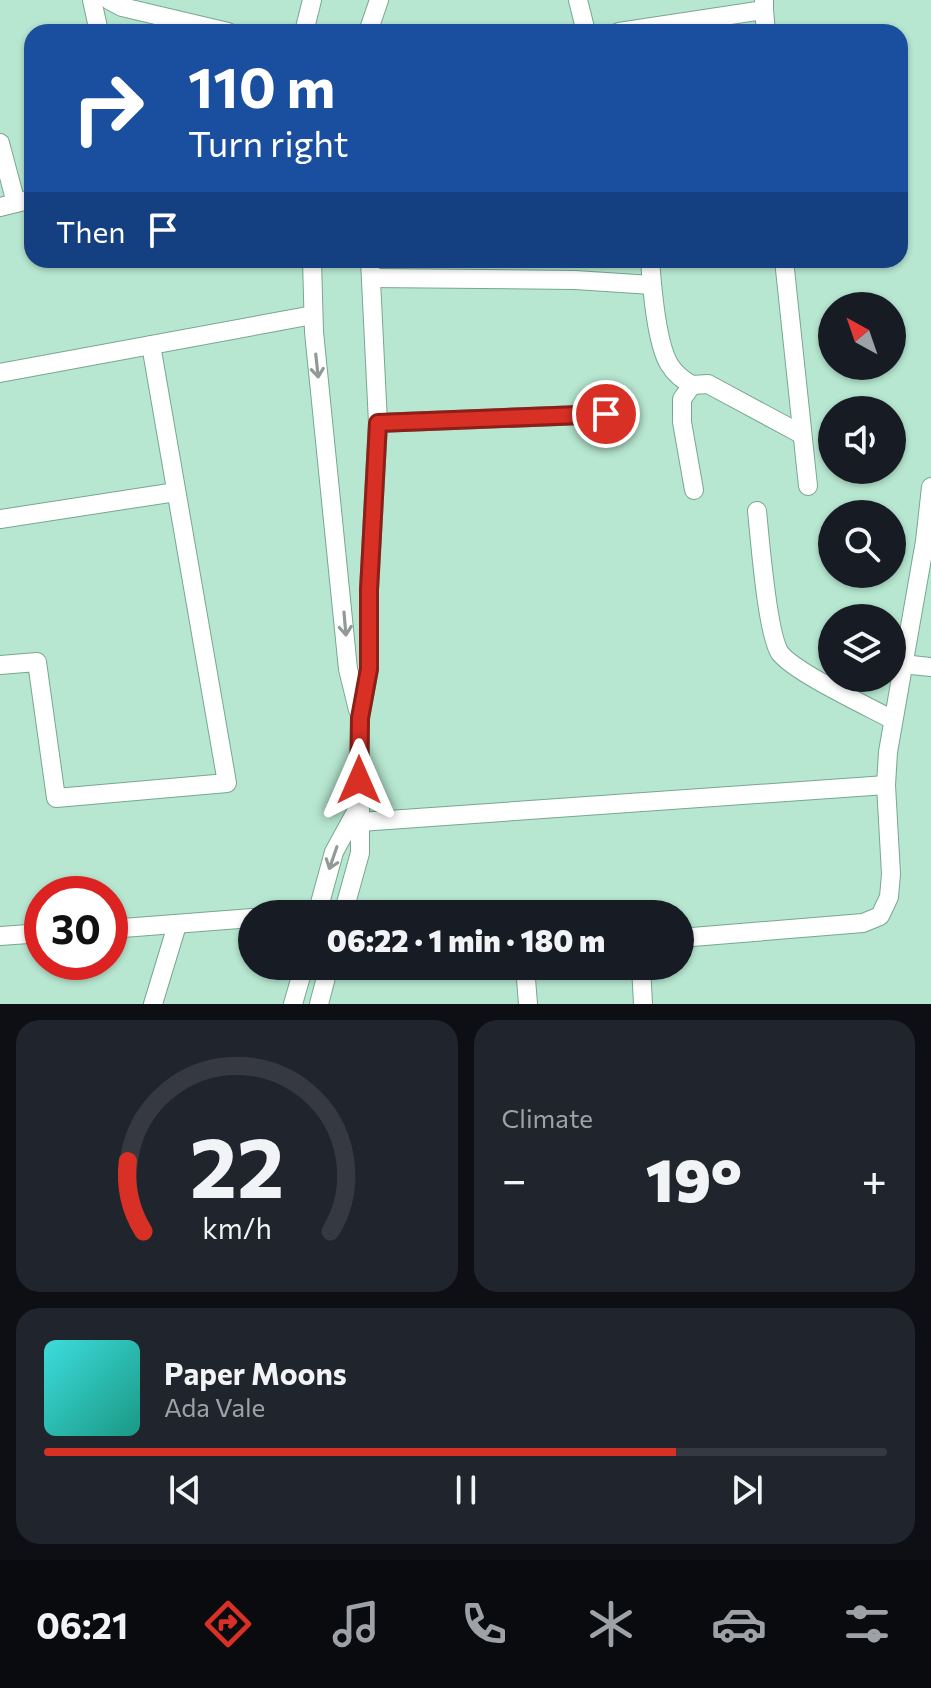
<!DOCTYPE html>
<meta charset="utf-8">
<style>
body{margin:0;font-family:Commissioner,sans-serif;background:#20242c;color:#f1f3f6;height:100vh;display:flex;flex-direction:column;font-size:30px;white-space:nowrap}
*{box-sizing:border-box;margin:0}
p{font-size:26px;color:#9ea1a6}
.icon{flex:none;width:44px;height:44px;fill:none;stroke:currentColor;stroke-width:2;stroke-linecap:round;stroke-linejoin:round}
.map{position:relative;height:1004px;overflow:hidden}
.panel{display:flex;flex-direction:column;gap:16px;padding:16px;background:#0d0f14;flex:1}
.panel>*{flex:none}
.banner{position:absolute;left:24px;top:24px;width:884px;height:244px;border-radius:24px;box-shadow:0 2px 6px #0004;background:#1a4fa0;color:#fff;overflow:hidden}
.needle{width:52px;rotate:320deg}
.tools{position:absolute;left:818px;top:292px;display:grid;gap:16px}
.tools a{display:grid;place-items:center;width:88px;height:88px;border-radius:50%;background:#171b24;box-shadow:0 2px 6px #0004;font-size:40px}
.speed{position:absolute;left:24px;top:876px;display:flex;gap:16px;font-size:40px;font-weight:700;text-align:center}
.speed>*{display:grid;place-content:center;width:104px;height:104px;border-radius:50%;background:#171b24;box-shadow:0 2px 6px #0004;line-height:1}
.speed .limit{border:12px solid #d22;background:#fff;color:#111}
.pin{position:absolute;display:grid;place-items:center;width:68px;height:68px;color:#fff;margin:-34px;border:4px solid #fff;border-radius:50%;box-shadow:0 2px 8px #0007}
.me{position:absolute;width:88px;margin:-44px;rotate:0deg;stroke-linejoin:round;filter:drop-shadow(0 0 6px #0008)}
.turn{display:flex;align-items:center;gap:28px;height:168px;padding:0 32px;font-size:36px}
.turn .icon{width:104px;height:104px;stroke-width:2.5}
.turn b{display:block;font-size:56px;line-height:68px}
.then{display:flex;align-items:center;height:76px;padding:0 32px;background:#0003;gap:16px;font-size:30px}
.big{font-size:60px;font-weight:800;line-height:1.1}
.panel .card{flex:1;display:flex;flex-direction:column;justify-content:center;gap:12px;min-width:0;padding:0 28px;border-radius:24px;background:#20242c}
.panel .dial{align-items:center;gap:0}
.dial svg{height:208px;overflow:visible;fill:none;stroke:#363941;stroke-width:7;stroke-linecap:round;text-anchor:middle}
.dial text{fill:#f1f3f6;stroke:none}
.song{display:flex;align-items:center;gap:24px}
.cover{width:96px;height:96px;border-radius:12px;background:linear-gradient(135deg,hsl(180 70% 55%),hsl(170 70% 35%))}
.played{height:8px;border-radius:4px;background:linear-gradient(90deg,#d93025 75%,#363941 75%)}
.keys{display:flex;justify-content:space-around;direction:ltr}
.heat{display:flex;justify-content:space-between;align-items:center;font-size:44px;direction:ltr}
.panel .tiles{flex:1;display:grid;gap:16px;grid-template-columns:1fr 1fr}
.card:last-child{grid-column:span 2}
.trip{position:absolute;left:238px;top:900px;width:456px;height:80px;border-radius:40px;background:#171b24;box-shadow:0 2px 6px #0004;font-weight:800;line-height:80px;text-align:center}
.menu{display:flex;height:128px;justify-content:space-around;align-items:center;background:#090b0e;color:#9ea1a6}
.menu .icon{width:56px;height:56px}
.menu .current{color:#d93025}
.menu b{font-size:36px;color:#f1f3f6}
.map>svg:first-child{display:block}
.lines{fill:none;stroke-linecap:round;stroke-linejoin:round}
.minor-casing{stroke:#78a791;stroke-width:20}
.minor{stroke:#fff;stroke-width:18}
.oneway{stroke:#919a96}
.route-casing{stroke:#8d1f18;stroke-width:20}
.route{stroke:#d93025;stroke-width:14}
</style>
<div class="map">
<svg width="931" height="1004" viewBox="0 0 931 1004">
<rect width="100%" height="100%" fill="#b7e7d0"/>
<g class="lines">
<g class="minor-casing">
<g id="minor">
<polyline points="92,0 99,32"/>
<polyline points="109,0 122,7 228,32"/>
<polyline points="578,0 586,32"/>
<polyline points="764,10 766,32"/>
<polyline points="304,32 312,0"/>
<polyline points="368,32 379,0"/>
<polyline points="619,32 764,10 764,0"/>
<polyline points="0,143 16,203"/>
<polyline points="0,207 32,199"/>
<polyline points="312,260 314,332 348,669 358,710"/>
<path d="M650,260C652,287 656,342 669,364C675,374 682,379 692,385"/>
<polyline points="784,260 808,486"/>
<polyline points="371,278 575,280 652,285"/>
<polyline points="0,373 313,315"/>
<polyline points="378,423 606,414"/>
<polyline points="694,490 682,422 682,399 692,385 708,384 801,434"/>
<path d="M757,511C760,539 767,634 780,653C794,672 869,707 893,720"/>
<polyline points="0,519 176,492"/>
<polyline points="902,664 931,667"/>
<polyline points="0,665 37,662 56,798 227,783 151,345"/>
<polyline points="360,822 886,785"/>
<polyline points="296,914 329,912"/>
<polyline points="317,914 334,852 358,808"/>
<polyline points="343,914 360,853 360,718 369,669 369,590 378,423 370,260"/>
<polyline points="110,929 252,918"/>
<polyline points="0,936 42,933"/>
<polyline points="680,938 863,923 880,916 889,897 891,874 886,785 888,752 925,541 931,487"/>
<polyline points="525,966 528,1004"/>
<polyline points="641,966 643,1004"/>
<polyline points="153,1004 177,925"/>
<polyline points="293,1004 304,966"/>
<polyline points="319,1004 329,966"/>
</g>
</g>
<use href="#minor" class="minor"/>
</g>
<defs><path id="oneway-shaft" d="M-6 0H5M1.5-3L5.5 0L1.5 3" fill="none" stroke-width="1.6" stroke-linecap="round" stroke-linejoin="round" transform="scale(2)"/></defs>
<g class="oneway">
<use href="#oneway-shaft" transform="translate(317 366) rotate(84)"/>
<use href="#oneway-shaft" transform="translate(345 624) rotate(85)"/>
<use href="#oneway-shaft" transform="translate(333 858) rotate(109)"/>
</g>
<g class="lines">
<g class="route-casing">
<polyline id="route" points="359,780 360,718 369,669 369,590 378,423 606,414"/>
</g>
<use href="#route" class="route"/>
</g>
</svg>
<div class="tools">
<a><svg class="needle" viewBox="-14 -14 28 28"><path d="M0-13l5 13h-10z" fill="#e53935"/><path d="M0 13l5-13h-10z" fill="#9ea1a6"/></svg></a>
<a><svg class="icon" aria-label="sound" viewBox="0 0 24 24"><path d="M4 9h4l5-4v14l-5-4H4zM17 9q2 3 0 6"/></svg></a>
<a><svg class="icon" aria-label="search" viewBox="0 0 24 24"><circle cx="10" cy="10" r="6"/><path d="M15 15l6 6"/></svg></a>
<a><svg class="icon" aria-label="layers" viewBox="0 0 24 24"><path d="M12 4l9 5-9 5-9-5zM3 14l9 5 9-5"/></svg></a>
</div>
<div class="speed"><div class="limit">30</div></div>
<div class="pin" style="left:606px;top:414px;background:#d93025"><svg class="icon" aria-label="arrive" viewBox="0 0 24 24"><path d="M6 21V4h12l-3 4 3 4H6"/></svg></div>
<svg class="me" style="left:359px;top:780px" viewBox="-20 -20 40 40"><path d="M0-17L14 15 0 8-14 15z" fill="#d93025" stroke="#fff" stroke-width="4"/></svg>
<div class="trip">06:22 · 1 min · 180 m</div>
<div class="banner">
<div class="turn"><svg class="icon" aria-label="right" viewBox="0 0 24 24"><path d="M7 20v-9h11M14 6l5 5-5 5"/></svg><div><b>110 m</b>Turn right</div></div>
<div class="then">Then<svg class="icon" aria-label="arrive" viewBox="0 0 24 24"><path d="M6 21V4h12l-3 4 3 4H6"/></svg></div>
</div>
</div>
<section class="panel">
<div class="tiles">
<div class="card dial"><svg viewBox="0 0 100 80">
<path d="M14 69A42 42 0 1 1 86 69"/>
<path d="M14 69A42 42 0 0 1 8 42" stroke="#d93025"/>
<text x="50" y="56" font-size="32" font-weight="700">22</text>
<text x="50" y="72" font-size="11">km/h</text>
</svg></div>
<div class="card"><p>Climate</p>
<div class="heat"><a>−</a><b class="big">19°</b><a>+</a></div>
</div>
<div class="card">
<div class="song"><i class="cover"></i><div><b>Paper Moons</b><p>Ada Vale</p></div></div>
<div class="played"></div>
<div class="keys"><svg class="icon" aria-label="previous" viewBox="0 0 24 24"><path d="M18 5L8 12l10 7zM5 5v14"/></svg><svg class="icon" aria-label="pause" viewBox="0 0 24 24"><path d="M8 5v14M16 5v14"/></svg><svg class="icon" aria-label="next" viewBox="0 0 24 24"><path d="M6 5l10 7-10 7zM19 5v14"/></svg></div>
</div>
</div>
</section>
<nav class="menu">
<b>06:21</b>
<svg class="icon current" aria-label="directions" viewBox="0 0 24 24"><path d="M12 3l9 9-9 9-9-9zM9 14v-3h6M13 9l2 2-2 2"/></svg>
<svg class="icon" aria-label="music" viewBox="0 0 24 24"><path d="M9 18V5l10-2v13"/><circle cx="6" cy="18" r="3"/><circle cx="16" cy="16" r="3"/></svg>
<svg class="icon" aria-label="phone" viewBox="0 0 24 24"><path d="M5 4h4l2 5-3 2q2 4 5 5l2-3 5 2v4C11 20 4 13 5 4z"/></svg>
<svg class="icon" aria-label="climate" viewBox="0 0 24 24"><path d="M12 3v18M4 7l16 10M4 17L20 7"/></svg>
<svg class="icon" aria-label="car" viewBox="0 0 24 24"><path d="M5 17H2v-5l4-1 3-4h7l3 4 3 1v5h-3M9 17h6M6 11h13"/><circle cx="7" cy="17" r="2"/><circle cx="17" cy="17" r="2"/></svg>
<svg class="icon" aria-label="filters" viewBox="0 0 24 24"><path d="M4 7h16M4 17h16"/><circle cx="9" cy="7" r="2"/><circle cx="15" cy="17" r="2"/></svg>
</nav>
